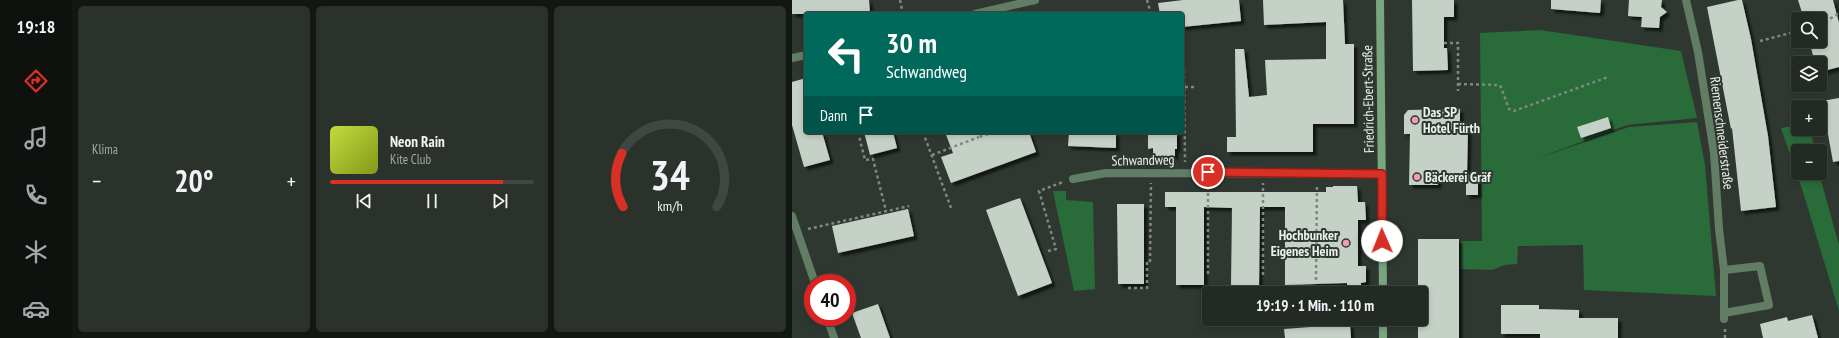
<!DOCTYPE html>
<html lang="de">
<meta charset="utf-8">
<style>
body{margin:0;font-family:"PT Sans Narrow",sans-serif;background:#2b322c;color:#f1f3f6;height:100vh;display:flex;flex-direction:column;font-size:15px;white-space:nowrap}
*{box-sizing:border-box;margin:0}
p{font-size:13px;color:#a3a7a6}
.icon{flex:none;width:22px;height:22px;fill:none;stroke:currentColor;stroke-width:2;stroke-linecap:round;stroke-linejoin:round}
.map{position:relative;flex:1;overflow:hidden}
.drawer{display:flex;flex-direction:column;gap:6px;padding:6px;background:#131714;width:720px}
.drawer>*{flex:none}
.hud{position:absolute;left:12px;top:12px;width:380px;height:122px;border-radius:4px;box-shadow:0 2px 6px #0003,0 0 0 1px #404641;background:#00695c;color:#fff;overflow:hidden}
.buttons{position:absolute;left:999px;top:12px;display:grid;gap:8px}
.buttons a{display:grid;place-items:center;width:36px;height:36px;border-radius:4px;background:#232a24;box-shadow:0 2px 6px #0003,0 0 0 1px #404641;font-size:20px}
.speed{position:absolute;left:12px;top:274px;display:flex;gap:8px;font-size:20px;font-weight:700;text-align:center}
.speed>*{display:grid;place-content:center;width:52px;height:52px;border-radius:50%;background:#232a24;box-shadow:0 2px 6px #0003,0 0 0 1px #404641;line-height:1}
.speed .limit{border:6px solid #d22;background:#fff;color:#111}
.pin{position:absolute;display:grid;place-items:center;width:34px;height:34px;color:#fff;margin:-17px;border:2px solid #fff;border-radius:50%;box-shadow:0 1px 4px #0007}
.me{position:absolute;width:44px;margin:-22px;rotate:359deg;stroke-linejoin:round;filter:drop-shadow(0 0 3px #0008)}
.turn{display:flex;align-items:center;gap:14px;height:84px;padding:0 16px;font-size:18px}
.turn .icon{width:52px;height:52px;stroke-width:2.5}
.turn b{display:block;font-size:28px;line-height:34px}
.then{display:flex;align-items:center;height:38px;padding:0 16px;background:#0003;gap:8px;font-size:15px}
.big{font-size:30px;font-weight:700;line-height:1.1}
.drawer .tile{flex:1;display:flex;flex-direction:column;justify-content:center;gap:6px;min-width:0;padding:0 14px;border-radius:6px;background:#2b322c}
.drawer .dial{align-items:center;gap:0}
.dial svg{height:104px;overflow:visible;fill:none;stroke:#404641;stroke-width:7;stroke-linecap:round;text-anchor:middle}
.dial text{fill:#f1f3f6;stroke:none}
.song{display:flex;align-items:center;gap:12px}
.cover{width:48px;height:48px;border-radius:6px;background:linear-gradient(135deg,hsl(70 70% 55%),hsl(70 70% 35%))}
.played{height:4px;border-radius:2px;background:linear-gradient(90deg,#d93025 85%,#404641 85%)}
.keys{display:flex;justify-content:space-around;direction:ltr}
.heat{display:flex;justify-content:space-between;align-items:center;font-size:22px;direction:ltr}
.drawer .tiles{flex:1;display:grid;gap:6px;grid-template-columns:repeat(3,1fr)}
.trip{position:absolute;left:410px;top:286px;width:226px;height:40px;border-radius:4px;background:#232a24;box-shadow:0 2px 6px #0003,0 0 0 1px #404641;font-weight:700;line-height:40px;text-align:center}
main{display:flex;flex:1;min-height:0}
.tabs{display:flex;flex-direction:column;width:72px;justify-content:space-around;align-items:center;background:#0e110e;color:#a3a7a6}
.tabs .icon{width:28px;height:28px}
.tabs .current{color:#d93025}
.tabs b{font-size:18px;color:#f1f3f6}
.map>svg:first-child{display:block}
.green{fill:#296c3a}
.building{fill:#c5d0c6;filter:url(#shadow)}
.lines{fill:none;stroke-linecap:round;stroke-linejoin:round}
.path{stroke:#7f8780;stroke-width:2.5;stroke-dasharray:3 3;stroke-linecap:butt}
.street{stroke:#617e65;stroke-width:8}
.secondary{stroke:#78a67f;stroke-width:8}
.route-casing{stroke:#8d1f18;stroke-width:10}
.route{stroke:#d93025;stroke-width:7}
.poi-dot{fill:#f09ab6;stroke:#2f3830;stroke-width:1.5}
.labels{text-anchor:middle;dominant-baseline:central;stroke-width:4;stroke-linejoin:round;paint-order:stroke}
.street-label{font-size:14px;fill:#ecf2ed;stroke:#2f3830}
.poi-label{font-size:14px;font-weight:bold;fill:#ecf2ed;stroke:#2f3830;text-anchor:start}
</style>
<main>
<nav class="tabs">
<b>19:18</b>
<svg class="icon current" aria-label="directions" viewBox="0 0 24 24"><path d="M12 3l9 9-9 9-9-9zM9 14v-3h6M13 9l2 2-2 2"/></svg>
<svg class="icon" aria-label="music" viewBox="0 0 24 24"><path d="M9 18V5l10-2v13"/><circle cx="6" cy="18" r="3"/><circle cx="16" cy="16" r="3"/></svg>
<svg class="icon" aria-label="phone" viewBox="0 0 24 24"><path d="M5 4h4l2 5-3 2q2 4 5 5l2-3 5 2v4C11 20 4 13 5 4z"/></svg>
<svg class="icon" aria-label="climate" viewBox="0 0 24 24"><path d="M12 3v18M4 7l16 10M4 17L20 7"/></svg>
<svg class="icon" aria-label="car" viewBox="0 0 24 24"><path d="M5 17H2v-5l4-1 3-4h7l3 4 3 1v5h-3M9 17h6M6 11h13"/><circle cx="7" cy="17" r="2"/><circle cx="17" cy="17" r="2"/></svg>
</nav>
<section class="drawer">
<div class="tiles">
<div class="tile"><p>Klima</p>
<div class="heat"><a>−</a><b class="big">20°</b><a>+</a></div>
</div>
<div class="tile">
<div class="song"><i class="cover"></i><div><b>Neon Rain</b><p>Kite Club</p></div></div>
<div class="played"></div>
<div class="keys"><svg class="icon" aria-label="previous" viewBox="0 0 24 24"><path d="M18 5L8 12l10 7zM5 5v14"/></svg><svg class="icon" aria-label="pause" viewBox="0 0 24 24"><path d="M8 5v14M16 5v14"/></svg><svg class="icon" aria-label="next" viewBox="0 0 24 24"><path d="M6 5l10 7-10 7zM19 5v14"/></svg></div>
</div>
<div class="tile dial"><svg viewBox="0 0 100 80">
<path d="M14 69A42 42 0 1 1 86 69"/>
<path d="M14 69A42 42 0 0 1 13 28" stroke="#d93025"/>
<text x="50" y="56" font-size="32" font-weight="700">34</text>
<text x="50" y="72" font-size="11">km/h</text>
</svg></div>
</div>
</section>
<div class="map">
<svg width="1047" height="338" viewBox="0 0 1047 338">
<defs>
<filter id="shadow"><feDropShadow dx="3.5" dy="3.5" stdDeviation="1" flood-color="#0009"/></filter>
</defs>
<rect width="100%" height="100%" fill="#2f3830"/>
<g class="green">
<polygon points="748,30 889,51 905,118 835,125 743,159 837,127 905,122 913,165 924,296 792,290 791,245 726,246 725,264 713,265 700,270 669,269 669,241 690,241 688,33"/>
<polygon points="1006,125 1006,129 1018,129 1023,151 1006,151 1006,173 1027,173 1047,245 1047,338 1047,311 1011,192 989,128"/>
<polygon points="261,191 274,191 274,200 301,202 303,289 282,291"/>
</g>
<g class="building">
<polygon points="0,0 77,0 78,14 0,14"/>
<polygon points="391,0 447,0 449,21 390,27 390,14 368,14 366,3"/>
<polygon points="471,0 551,0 553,44 562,44 562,124 521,124 521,152 435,152 435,137 444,137 443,49 452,49 457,97 475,95 473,60 534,59 534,22 472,25"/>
<polygon points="620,0 662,0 662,17 652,17 652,48 655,48 656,70 621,71"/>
<polygon points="759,0 809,0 808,13 759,9"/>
<polygon points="837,0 870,0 869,7 875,12 868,17 867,28 849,27 850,17 836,16"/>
<polygon points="946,0 950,0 959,39 976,136 984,207 949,211 940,128 939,129 915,7"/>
<polygon points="1006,0 1041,0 1047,23 1047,67 1028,72 1028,63 1023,63 1018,44 1020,44 1019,41 1028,41 1028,19 1012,19"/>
<polygon points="14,78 14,132 30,132 38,160 12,167 0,125 0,82"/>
<polygon points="1047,98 1047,161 1041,162 1030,101"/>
<polygon points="668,109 668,123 674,123 676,130 675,174 686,174 686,195 674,195 674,176 646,176 646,185 617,185 618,134 612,134 612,115 616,110"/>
<polygon points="816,117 819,128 789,138 785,127"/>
<polygon points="72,132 101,132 105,148 78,155"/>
<polygon points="153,132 237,132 244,152 159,183 149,157 161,153"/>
<polygon points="277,132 324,133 324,148 276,146"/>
<polygon points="356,132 385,132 385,149 383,149 383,156 361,156 361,148 356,149"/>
<polygon points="541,186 565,186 566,202 573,202 574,220 566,220 566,266 574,266 574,282 569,283 569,293 555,293 555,283 493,285 493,207 468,207 467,285 439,285 440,208 412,207 412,285 384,285 384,207 373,207 373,192 534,192 534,187 541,187"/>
<polygon points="228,198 260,283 226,296 194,210"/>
<polygon points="325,204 352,204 352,284 326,284"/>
<polygon points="116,209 122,236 46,253 40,226"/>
<polygon points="626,239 667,239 667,338 626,338 626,319 629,319 629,293 626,293"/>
<polygon points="86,304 98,338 69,338 60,313"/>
<polygon points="709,305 747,305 747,309 787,310 787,318 826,318 826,338 748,338 748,334 709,334"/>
<polygon points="1020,315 1026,338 971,338 968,324 995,317 996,321"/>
<polygon points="558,324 559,338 493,338 492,329"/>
</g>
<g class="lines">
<g class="path">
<polyline points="108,0 111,14"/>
<polyline points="355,0 359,14"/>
<polyline points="1028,25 1047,13"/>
<polyline points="968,41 1006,31"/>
<polyline points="652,43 666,43 666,91"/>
<polyline points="390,65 392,67 393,162"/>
<polyline points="666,84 707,85 709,87 717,109 722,111 816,77"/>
<polyline points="393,87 404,87"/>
<polyline points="66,132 73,160 81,159 94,211"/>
<polyline points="131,132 159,208"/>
<polyline points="185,132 187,137 202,132"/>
<polyline points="140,155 187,137"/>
<polyline points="16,229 117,206"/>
<polyline points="256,251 264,249 247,191 271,182"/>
<polyline points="416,274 416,185"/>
<polyline points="471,275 471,183"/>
<polyline points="524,280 525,184"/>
<polyline points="336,288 355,288 355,262 358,262 359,183"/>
<polyline points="933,329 933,338"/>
</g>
<g class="street">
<polyline points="894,0 906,52 922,153 927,229 932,270 932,319"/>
<polyline points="183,14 243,0"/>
<polyline points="0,58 14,55"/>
<polyline points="281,179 314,173 590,174"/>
<polyline points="0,216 23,283"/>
<polyline points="932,270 968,266 977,305 932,313"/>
<polyline points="35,317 42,338"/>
</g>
<g class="secondary">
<polyline points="588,0 591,293"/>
<polyline points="591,338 591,319"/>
</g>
</g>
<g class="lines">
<g class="route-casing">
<polyline id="route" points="416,172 590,174 590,241"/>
</g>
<use href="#route" class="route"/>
</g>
<g class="poi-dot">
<circle cx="623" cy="120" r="4"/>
<circle cx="625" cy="177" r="4"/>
<circle cx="554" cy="243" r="4"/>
</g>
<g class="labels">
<g class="street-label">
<text transform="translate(576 99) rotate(-91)">Friedrich-Ebert-Straße</text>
<text transform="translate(930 133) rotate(83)">Riemenschneiderstraße</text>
<text transform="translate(351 160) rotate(-1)">Schwandweg</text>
</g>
<g class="poi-label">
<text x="631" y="112">Das SP<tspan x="631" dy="16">Hotel Fürth</tspan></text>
<text x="633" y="177">Bäckerei Gräf</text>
<text x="546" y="235" text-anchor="end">Hochbunker<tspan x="546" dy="16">Eigenes Heim</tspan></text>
</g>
</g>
</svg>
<div class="buttons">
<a><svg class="icon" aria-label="search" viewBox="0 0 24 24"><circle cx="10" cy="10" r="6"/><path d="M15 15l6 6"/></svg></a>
<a><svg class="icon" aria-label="layers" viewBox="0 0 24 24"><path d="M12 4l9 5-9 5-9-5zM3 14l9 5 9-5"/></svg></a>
<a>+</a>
<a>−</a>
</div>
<div class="speed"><div class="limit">40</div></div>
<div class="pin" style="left:416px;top:172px;background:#d93025"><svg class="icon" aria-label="arrive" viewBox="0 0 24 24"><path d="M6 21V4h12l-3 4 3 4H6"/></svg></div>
<svg class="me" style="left:590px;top:241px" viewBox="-20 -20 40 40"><circle r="19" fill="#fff"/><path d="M0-13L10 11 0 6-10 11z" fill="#d93025"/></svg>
<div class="trip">19:19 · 1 Min. · 110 m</div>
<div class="hud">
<div class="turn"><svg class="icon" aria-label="left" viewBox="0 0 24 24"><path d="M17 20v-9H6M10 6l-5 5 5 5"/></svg><div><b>30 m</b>Schwandweg</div></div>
<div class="then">Dann<svg class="icon" aria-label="arrive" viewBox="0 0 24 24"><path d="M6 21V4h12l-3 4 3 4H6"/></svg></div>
</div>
</div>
</main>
